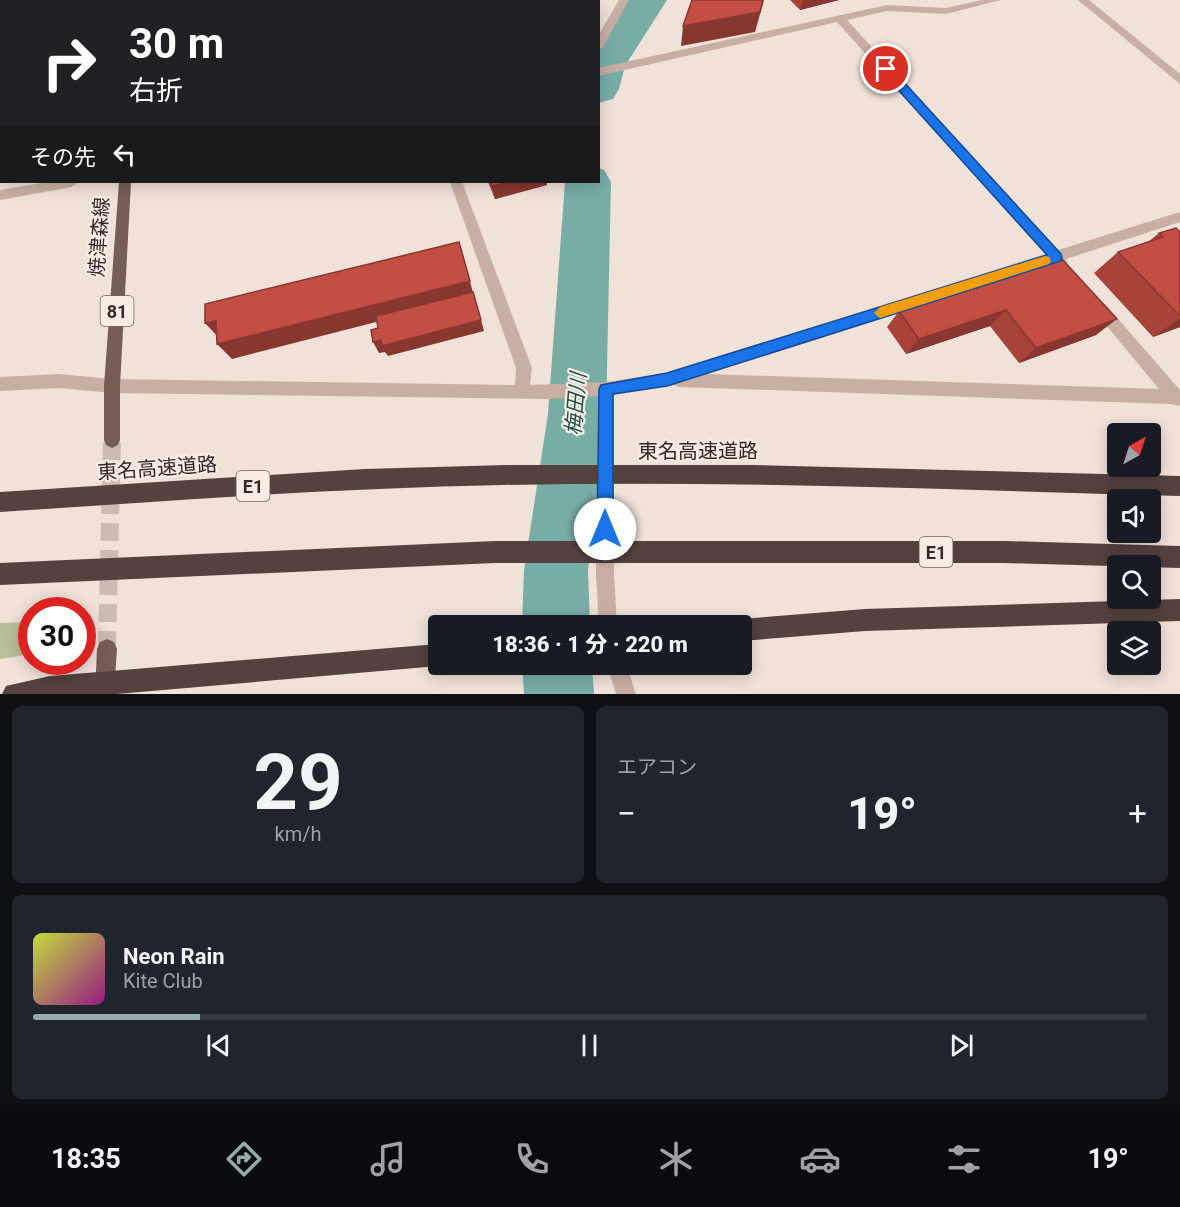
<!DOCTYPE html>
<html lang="ja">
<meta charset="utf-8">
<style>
body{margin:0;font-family:Roboto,"Noto Sans JP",sans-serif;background:#20242c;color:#f1f3f6;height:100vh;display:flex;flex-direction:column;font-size:22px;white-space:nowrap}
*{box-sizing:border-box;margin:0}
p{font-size:20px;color:#9ea1a6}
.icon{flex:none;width:33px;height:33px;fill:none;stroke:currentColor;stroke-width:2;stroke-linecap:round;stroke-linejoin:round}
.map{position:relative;height:694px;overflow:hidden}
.panel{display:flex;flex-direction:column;gap:12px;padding:12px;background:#0d0f14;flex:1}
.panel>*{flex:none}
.top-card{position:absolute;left:0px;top:0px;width:600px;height:183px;box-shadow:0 3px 15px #0003;background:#202124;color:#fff;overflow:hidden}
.needle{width:39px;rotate:39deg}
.fabs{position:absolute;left:1107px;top:423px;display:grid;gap:12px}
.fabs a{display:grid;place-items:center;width:54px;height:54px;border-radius:6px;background:#171b24;box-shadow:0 3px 15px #0003;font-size:30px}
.speed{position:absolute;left:18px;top:597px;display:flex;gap:12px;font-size:30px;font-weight:700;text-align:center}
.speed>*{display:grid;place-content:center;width:78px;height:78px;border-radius:50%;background:#171b24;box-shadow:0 3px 15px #0003;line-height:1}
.speed .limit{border:9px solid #d22;background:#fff;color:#111}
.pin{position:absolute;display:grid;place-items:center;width:51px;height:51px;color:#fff;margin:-26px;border:3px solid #fff;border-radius:50%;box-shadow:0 2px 6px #0007}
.me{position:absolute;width:66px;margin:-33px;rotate:0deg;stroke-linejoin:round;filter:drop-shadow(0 0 4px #0008)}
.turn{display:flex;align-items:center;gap:21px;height:126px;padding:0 30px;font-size:27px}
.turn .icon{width:78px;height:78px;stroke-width:2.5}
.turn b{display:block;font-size:42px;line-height:51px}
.then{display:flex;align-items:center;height:57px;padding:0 30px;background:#0003;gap:12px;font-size:22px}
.big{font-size:45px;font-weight:800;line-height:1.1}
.panel .widget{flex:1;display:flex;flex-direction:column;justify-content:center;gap:9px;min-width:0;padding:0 21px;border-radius:9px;background:#20242c}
.panel .dial{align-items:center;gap:0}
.dial b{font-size:78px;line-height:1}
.song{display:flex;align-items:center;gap:18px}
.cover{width:72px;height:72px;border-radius:9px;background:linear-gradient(135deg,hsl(70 70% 55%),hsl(310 70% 35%))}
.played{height:6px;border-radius:3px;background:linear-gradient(90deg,#92abab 15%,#363941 15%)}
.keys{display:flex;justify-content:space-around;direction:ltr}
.heat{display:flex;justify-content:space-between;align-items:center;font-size:33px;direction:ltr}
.panel .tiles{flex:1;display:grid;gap:12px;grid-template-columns:1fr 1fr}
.widget:last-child{grid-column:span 2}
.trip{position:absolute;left:428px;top:615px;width:324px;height:60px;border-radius:6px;background:#171b24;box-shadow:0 3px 15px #0003;font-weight:800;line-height:60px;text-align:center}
.tabs{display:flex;height:96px;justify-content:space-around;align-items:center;background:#090b0e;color:#9ea1a6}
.tabs .icon{width:42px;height:42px}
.tabs .active{color:#92abab}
.tabs b{font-size:27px;color:#f1f3f6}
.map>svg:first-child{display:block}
.green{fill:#b8bf99}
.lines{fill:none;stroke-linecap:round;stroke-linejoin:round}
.river{fill:#78ada6;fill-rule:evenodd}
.primary-tunnel{stroke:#cabcb5;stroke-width:18;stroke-dasharray:18 9;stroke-linecap:butt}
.minor{fill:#c8afa5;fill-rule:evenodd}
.primary{fill:#765d57;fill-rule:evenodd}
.motorway{fill:#55413d;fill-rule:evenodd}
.wall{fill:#a8433a}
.shaded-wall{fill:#883730}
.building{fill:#c34e44;stroke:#883730;stroke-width:1.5}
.route{fill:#1a73e8;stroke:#114b97;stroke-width:1.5}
.slow{fill:#f59e0b}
.labels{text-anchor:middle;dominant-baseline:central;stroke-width:4.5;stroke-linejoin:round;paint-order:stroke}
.shield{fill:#f8ece5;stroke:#6f635f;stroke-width:1.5}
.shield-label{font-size:18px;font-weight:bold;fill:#342826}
.street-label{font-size:20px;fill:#342826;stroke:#f8ece5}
.water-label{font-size:21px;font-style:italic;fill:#1d544f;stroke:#f8ece5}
</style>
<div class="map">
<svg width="1180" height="694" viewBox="0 0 1180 694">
<rect width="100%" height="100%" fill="#f0e1d9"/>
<polygon class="green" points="31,622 31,654 0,659 0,623"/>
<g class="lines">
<g class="river">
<polygon points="629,0 667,0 625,66 619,89 613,99 598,103 598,45"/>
<polygon points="598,168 604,170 611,182 606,414 588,570 590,626 522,626 524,570 548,414 565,182 598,182"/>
<polygon points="522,664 592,664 594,694 524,694"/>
</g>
<polyline class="primary-tunnel" points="107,649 112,440"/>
<g class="minor">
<polygon points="619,0 629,0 603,47 598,50 598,36"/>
<polygon points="982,0 1001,0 946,14 887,11 847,20 1058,250 1180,212 1180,222 1066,259 1068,263 1061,269 1053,263 707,374 1159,389 1095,312 1093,308 1095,304 1105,304 1180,390 1180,406 1171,404 679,387 674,385 614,395 614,574 617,626 599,626 596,574 598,396 549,399 112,393 59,388 0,391 0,377 59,374 112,379 515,385 516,368 450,182 462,182 532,368 530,385 606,382 667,373 1045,254 837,22 598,76 598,68 887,5 946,8"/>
<polygon points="1078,0 1089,0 1180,74 1180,84"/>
<polygon points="48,182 78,182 72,187 0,200 0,190"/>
<polygon points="607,664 626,664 636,694 616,694"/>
</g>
<g class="primary">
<rect x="139" y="0" width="10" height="2"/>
<polygon points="119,182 131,182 120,386 120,440 118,445 112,448 106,445 104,440 104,386"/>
<polygon points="107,639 114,642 117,649 114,691 113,694 95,694 97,649 100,642"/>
</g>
<g class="motorway">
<path d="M506,465H751L1180,476V496C955,490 729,480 504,485C335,488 168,501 0,512V492L365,469Z"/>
<polygon points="495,541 1004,541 1180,546 1180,568 1004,563 495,563 0,585 0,563"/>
<polygon points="1180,599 1180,621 865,631 741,641 741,626 732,626 733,622 741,619 865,609"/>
<polygon points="438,644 438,664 443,664 438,666 117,694 2,694 6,686 50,676"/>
</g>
</g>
<g class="wall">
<polygon points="790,0 839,0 800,10"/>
<polygon points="488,182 547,182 547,185 495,199"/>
<polygon points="1180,232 1180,327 1153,337 1094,273 1118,252 1148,242 1159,233"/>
<polygon points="1061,258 1096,335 1019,363 990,326 906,354 887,327 899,311"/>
</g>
<g class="shaded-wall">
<polygon points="47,0 58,0 59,2 47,2"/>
<polygon points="368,0 398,0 398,2 361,2"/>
<polygon points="764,0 755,32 681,46 683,26"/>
<polygon points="803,0 839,0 800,10"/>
<rect x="0" y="112" width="2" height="29"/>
<polygon points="508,182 547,182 547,185 495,199 492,186"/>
<polygon points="470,281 474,297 232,359 217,344"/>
<polygon points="1006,310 990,326 906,354 919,339"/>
<polygon points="1180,318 1180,327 1153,337"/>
<polygon points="1117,319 1096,335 1019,363 1036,348"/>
<polygon points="481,320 484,331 388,356 385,352 379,353 373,342"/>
<polygon points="216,321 220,339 205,323"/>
</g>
<g class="building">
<polygon points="0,0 47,0 47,2 2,2 2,15 0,15"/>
<polygon points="267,0 368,0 361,2 267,2"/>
<polygon points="692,0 763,0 760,12 683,26"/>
<rect x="0" y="58" width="2" height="54"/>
<polygon points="491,182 508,182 492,186"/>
<polygon points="1176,228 1180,232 1180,316 1118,252 1163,237 1159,233"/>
<polygon points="459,242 470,281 217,344 216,321 205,323 205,304"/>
<polygon points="1061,258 1117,319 1036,348 1006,310 919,339 899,311"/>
<polygon points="473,292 481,320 382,346 381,340 373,342 371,330 378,328 376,316"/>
</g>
<polygon class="route" points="886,66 890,67 1061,254 1062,257 1061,261 667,386 613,394 613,529 610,535 605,537 599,535 597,529 599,389 601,385 667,373 1047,255 882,72 882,67"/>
<polygon class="slow" points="1045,256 1049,257 1051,261 1049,264 880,318 874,313 880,307"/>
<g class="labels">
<g class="shield">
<rect x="100.5" y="296" width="33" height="30" rx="4.5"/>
<rect x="236.5" y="471" width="33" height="30" rx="4.5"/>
<rect x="919.5" y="537" width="33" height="30" rx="4.5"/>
</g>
<g class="shield-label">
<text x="117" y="311">81</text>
<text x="253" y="486">E1</text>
<text x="936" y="552">E1</text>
</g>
<g class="street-label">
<text transform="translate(99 237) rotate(-86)">焼津森線</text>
<text x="698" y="451">東名高速道路</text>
<text transform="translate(157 468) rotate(-4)">東名高速道路</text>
</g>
<g class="water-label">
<text transform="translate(576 404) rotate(-85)">梅田川</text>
</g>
</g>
</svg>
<div class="fabs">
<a><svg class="needle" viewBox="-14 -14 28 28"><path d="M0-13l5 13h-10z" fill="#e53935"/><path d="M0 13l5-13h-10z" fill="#9ea1a6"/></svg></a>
<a><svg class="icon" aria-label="sound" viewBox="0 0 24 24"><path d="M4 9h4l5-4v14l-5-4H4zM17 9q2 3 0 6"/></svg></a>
<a><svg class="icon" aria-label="search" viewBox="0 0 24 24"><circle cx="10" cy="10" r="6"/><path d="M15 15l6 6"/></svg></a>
<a><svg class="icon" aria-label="layers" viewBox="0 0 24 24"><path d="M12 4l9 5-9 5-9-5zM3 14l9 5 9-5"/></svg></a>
</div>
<div class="speed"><div class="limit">30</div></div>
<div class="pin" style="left:886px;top:69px;background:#d93025"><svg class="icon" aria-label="arrive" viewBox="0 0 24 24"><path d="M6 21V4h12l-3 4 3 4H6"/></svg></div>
<svg class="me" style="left:605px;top:529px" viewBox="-20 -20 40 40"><circle r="19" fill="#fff"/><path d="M0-13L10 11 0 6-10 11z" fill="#1a73e8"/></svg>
<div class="trip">18:36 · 1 分 · 220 m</div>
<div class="top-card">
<div class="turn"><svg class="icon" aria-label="right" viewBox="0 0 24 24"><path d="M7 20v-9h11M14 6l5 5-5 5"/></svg><div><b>30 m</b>右折</div></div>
<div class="then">その先<svg class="icon" aria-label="left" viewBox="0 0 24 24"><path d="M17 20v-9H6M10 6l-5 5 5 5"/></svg></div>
</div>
</div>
<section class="panel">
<div class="tiles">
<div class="widget dial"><b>29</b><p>km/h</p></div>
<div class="widget"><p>エアコン</p>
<div class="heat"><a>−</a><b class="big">19°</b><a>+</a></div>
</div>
<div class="widget">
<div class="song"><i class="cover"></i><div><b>Neon Rain</b><p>Kite Club</p></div></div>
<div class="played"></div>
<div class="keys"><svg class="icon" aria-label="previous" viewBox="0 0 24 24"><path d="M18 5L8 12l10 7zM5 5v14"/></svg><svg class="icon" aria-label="pause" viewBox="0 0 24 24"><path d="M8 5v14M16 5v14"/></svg><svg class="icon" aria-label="next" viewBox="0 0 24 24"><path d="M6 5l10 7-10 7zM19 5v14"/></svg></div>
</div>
</div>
</section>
<nav class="tabs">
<b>18:35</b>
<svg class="icon active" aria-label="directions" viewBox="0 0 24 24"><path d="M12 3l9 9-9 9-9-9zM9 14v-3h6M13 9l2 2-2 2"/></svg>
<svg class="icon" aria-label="music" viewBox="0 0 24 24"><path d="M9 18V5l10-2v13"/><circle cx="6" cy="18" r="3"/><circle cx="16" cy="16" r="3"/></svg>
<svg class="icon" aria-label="phone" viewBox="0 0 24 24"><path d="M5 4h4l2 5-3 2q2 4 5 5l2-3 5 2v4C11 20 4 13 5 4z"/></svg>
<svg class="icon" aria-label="climate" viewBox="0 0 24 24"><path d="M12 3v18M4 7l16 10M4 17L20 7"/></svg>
<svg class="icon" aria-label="car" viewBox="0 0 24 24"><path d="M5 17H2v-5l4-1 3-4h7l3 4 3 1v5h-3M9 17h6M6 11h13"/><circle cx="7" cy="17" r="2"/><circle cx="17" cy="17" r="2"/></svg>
<svg class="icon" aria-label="filters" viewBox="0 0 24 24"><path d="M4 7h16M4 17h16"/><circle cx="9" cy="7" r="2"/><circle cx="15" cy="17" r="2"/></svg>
<b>19°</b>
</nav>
